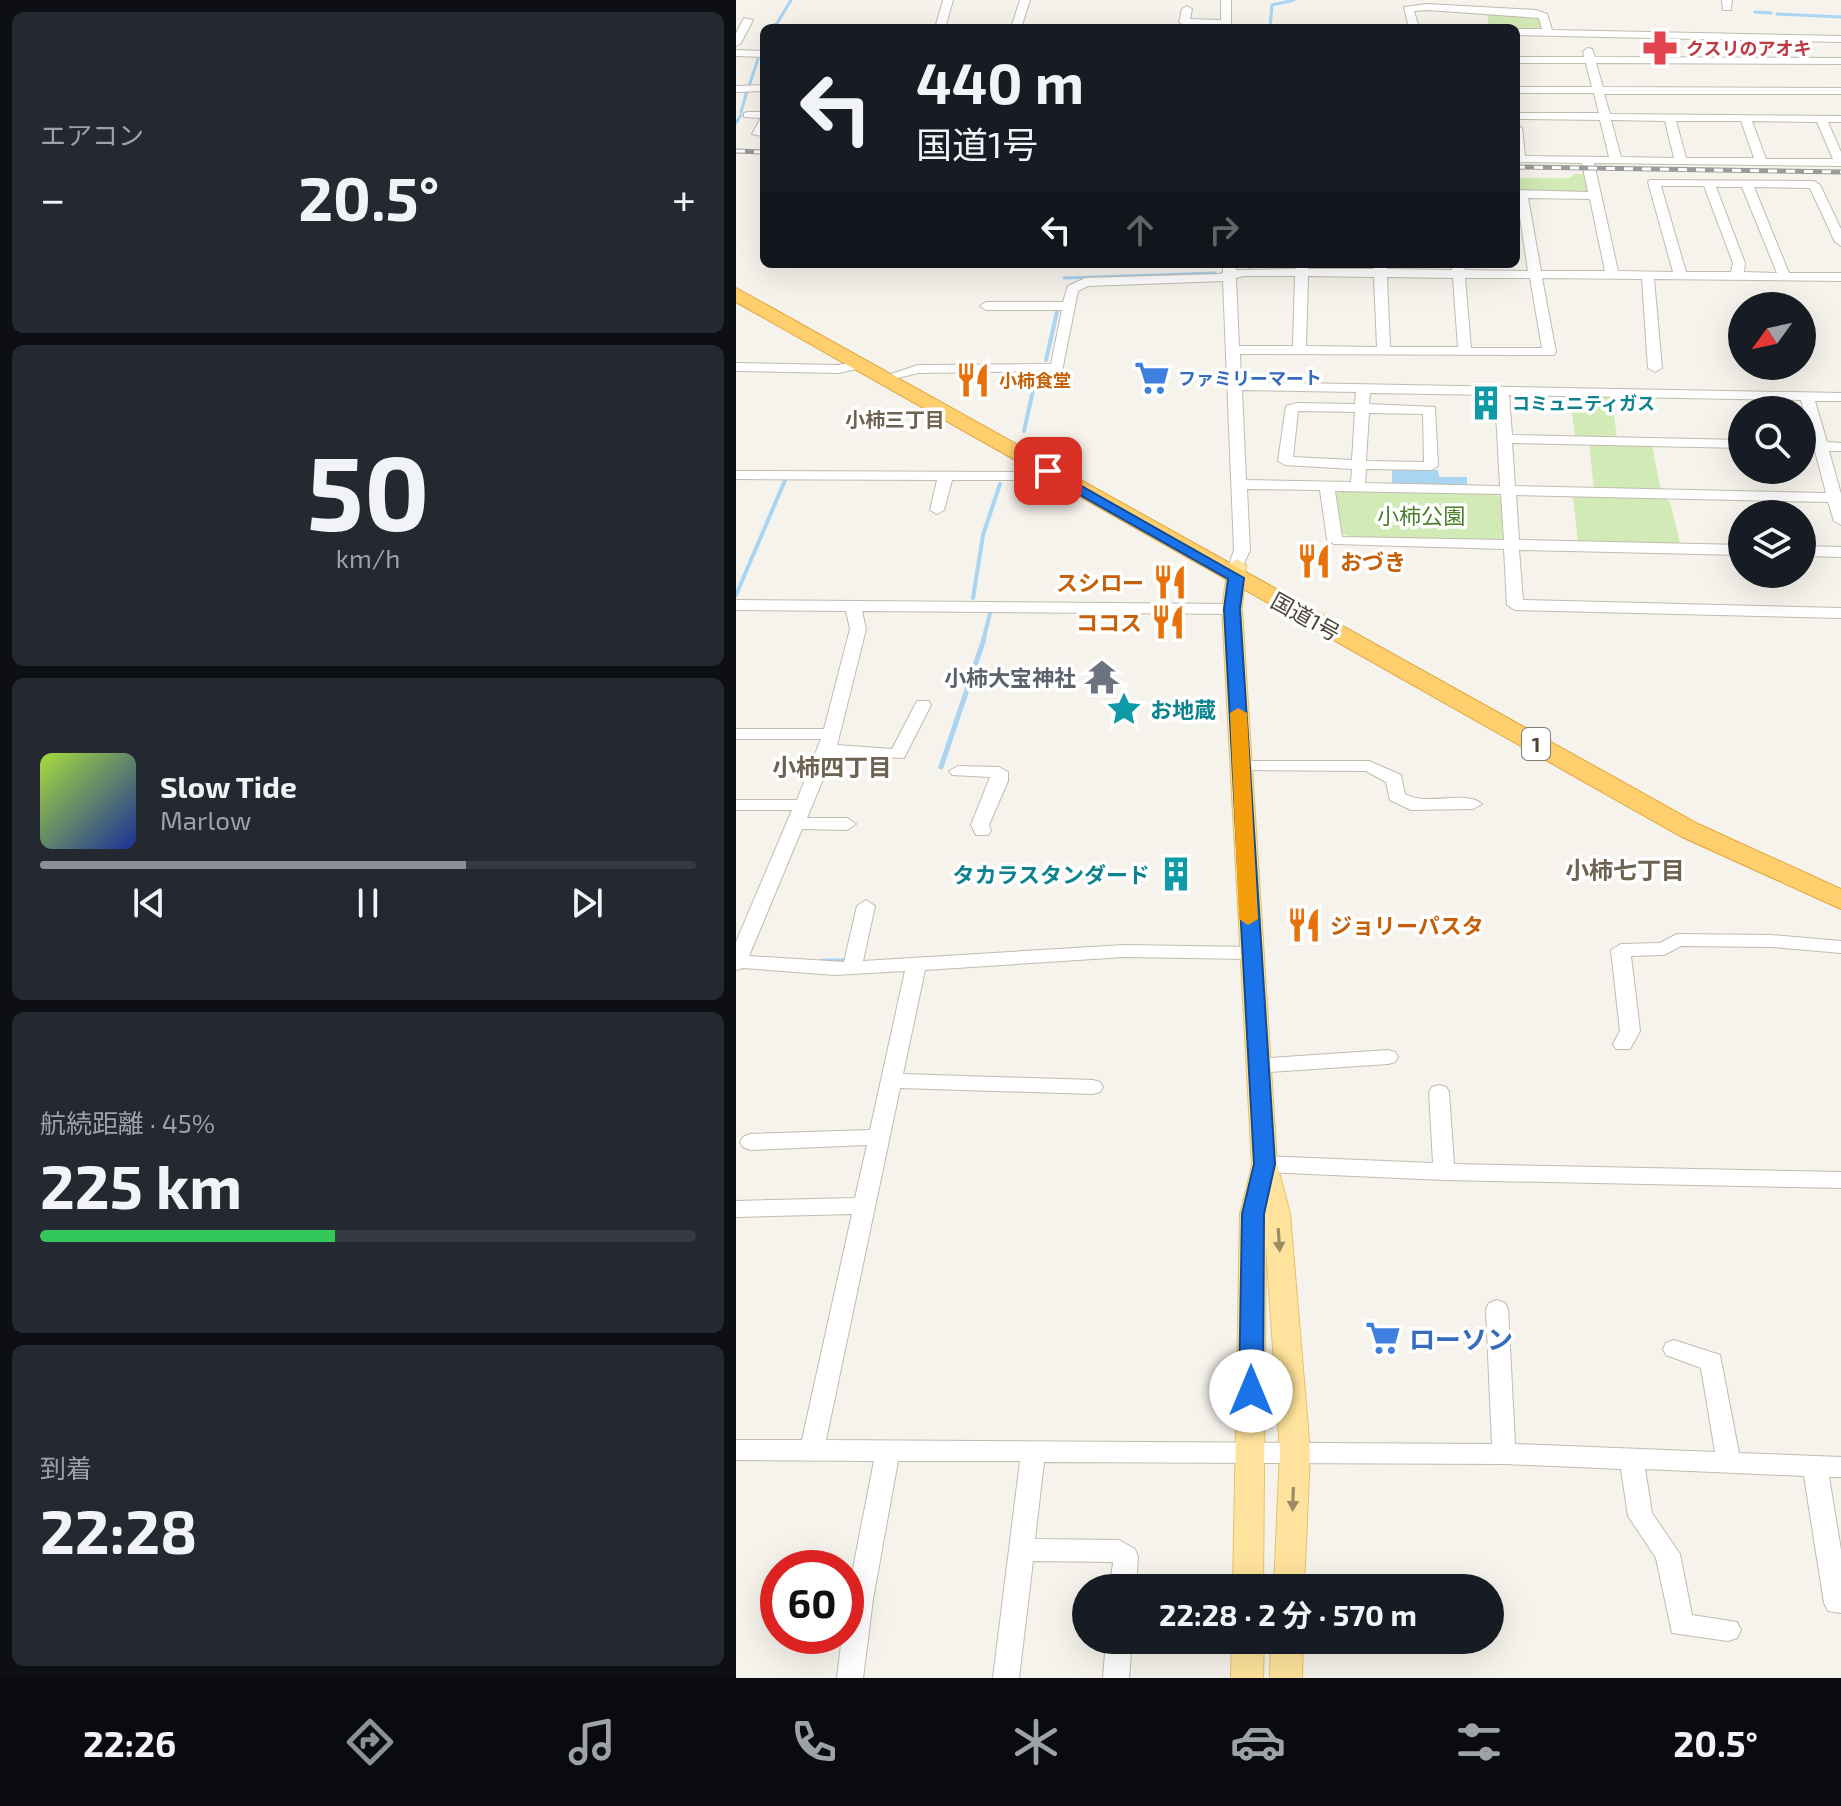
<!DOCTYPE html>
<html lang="ja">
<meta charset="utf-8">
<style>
body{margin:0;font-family:"Exo 2","Noto Sans JP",sans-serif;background:#242831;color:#f1f3f6;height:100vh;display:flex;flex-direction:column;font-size:30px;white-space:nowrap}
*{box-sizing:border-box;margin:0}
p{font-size:26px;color:#9ea1a6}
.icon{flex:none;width:44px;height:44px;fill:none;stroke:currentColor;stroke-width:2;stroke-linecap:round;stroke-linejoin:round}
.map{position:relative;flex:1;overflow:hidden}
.side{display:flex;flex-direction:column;gap:12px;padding:12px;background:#0d0f14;width:736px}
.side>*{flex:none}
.hud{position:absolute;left:24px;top:24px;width:760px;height:244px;border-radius:12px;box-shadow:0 8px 32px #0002;background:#171b24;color:#f1f3f6;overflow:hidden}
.needle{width:52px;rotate:237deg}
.fabs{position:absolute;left:992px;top:292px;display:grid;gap:16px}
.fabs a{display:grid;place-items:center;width:88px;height:88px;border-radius:50%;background:#171b24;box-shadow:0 8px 32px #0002;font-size:40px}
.speed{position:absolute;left:24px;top:1550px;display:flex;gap:16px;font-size:40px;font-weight:700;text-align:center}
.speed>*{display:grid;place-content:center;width:104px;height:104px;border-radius:50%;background:#171b24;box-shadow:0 8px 32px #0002;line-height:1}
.speed .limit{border:12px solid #d22;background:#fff;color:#111}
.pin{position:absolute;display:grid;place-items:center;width:68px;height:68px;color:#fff;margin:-34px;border-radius:16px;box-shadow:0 4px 12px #0006}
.me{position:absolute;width:88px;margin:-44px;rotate:0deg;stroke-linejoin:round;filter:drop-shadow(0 0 6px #0008)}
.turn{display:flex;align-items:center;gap:28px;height:168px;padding:0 24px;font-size:36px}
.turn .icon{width:104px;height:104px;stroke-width:2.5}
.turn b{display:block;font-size:56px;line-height:68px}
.lanes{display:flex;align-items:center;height:76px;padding:0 24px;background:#0003;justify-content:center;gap:40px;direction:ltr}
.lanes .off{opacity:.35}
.big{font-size:60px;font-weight:700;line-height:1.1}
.side .card{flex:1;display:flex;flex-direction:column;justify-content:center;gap:12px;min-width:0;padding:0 28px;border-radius:12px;background:#242831}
.side .dial{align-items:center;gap:0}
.dial b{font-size:104px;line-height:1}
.song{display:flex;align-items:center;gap:24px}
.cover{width:96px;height:96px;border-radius:12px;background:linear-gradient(135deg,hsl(80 70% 55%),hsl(230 70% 35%))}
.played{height:8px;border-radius:4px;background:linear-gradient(90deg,#8c9099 65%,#363941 65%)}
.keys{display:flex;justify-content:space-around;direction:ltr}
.heat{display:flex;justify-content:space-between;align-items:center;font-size:44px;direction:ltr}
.charge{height:12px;border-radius:6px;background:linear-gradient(90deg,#34c759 45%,#363941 0)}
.trip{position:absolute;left:336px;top:1574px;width:432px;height:80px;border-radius:40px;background:#171b24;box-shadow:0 8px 32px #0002;font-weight:700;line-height:80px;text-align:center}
.tabs{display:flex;height:128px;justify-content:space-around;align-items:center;background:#090b0e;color:#9ea1a6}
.tabs .icon{width:56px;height:56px}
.tabs .on{color:#8c9099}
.tabs b{font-size:36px;color:#f1f3f6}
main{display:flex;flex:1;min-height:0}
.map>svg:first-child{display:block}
.green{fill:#d2eab5}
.water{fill:#a9d4f2}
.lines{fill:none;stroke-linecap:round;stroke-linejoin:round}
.stream-far2{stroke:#a9d4f2;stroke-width:3}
.stream-far1{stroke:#a9d4f2;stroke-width:4}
.stream{stroke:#a9d4f2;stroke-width:5}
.minor-casing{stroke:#c2bbae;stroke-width:2}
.major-casing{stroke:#e6c16a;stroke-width:2}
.highway-casing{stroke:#e0a43c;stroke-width:2}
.minor{fill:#fff;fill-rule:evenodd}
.major{fill:#ffe39c;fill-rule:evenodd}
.highway{fill:#ffcf6e;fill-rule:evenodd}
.rail-casing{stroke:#9a9a9a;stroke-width:5}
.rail{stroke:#fff;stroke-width:3;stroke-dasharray:9;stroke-linecap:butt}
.oneway{fill:#9c8c66}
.route{fill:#1a73e8;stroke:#114b97;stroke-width:2}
.slow{fill:#f59e0b}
.labels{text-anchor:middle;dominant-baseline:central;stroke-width:7;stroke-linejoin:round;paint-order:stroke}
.far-health-label{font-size:18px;font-weight:bold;fill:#be3a42;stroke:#fff;text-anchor:start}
.far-shop-label{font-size:18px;font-weight:bold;fill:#366cbe;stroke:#fff;text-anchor:start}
.far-food-label{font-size:18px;font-weight:bold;fill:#c56008;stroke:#fff;text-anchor:start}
.far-culture-label{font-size:18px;font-weight:bold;fill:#0d838f;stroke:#fff;text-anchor:start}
.far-neighbourhood-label{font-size:20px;font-weight:bold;fill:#6e6250;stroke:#fff}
.shield{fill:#fff;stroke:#817c74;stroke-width:2}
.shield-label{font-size:20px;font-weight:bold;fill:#4b4439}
.park-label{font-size:22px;fill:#4a7f2a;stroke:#fff}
.food-label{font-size:22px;font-weight:bold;fill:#c56008;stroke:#fff;text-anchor:start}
.street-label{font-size:22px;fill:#4b4439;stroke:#fff}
.worship-label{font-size:22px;font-weight:bold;fill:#5b616d;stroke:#fff;text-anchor:end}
.culture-label{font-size:22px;font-weight:bold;fill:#0d838f;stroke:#fff;text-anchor:start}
.neighbourhood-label{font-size:24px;font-weight:bold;fill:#6e6250;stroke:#fff}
.near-shop-label{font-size:26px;font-weight:bold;fill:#366cbe;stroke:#fff;text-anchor:start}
</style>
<main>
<section class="side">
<div class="card"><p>エアコン</p>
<div class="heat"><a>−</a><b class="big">20.5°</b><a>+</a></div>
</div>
<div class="card dial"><b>50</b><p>km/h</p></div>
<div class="card">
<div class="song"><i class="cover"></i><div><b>Slow Tide</b><p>Marlow</p></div></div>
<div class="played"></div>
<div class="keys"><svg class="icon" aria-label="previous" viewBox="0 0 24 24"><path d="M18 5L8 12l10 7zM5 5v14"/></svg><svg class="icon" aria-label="pause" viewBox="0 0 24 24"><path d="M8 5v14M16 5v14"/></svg><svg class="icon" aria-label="next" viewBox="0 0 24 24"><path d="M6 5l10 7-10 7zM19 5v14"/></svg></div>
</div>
<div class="card"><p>航続距離 · 45%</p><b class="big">225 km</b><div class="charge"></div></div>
<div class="card"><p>到着</p><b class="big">22:28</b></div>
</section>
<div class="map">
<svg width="1105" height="1678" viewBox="0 0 1105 1678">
<rect width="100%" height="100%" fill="#f6f3ec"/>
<g class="green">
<polygon points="751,13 803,17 805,28 753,28"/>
<polygon points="838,174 848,174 852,191 780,191 780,178 834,178"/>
<polygon points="834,396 876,397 881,439 839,437"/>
<polygon points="853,443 916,445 925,492 858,489"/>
<polygon points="607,490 758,494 765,498 767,537 761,540 614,537 606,533 600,494"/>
<polygon points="837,496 927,498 934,502 944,543 842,543"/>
</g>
<polygon class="water" points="656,469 702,470 703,477 731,477 731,486 656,484"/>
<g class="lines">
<g class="stream-far2">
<polyline points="1019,12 1035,13"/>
<polyline points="1041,14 1105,17"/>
<polyline points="40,25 55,0"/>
<polyline points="534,28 536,5 558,0"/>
<polyline points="13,86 22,59"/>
<polyline points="5,112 11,91"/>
<polyline points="0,123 5,115"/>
<polyline points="514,268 516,264"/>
<polyline points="328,278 479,273"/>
</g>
<g class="stream-far1">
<polyline points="310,360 321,312"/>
<polyline points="288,431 301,372"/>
<polyline points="281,472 283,467"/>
<polyline points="0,595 50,478"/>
<polyline points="237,598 247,535 264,484"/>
<polyline points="247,641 255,609"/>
</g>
<g class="stream">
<polyline points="205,767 248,639"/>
<polyline points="86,961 108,961"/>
</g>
<g class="minor-casing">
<g id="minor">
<polygon points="207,0 217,0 209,28 199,28"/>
<polygon points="284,0 294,0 285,28 275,28"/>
<polygon points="485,0 495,0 495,28 448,25 443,22 446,9 451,6 456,9 454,19 485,20"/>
<polygon points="986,0 996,0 995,10 987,10"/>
<polygon points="691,4 800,10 811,14 816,30 1105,36 1105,42 780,35 780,29 806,29 803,18 691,10 678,11 683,28 673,28 668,7"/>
<polygon points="8,18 17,20 5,43 0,46 0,33"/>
<polygon points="39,24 43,25 44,28 34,28"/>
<path d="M852,48L856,49L859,57L1105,58V64L860,63L867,87L1105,88V94H868L874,114L1105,116V122H1092L1105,152V166L858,163L882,271L937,272L912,182L914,180L1078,181L1084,185L1105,229V246L1099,242L1074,188L1018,187L1053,273H1105V281L918,279L926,368L919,372L912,368L906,279L806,278L820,352L818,355L504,354L505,382L1105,393V401H1079L1091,442L1105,443V451H1093L1105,494V525L1098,521L1092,502L780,495L783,540L1006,545V555L783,550L787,600L1105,608V618L779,610L771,605L768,549L598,544L591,539L584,490L511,489L514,550L506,568H496L493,565L498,550L487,281L352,286L342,291L326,371L182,373L162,378L155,374L182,365L315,364L326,310H250L244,306L250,302H327L332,286L349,278L483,274L487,273V264H499L500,270L560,269V264H572V269H638V264H650L651,269L716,270V264H728L729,270L792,271L780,190L852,192L846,163L780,162V125L786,128L789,156L873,157L864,120L780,119V113H863L858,93H780V87H856L850,63H780V57H848L847,51ZM875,120L929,121L938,158L885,157ZM940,121H1005L1018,158H950ZM1016,121L1081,122L1097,159H1030ZM925,186H968L997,263L995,272H950ZM980,187H1006L1041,273L1008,272L1009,263ZM792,198L854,199L869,271H805ZM508,276H559L557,346H503L500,278ZM572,276L638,277L641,347L570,346ZM651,277L717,278L722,347H654ZM729,278H794L806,348H735ZM506,390L620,392L619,404L561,403L550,406L542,461L549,465L616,469L615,482L510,480ZM634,393L759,395L764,486L629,483L630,469L695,470L702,466L699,407L633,404ZM773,395L1065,400L1076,442H1066V450L1079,451L1090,493L779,486L776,443L1006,448V440L776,435ZM562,411L619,412L616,460L557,457ZM633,413L687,414L688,462L630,461ZM599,491L765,494L768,540L606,537Z"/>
<polygon points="0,50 28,51 28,57 0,56"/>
<polygon points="28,85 28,91 0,92 0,86"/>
<polygon points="12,112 28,112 26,136 16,134 25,118 8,117 8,113"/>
<polygon points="125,360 132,364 130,367 102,373 0,371 0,363 102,365"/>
<polygon points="312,467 317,468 317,474 286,480 216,480 208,510 201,514 194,510 201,480 0,479 0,471 286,472"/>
<polygon points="1066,546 1105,547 1105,557 1066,556"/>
<polygon points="0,600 496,604 504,609 496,614 126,611 130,629 101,745 156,749 181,701 193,701 195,705 168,758 97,755 71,818 111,818 120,824 111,830 66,829 13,956 108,962 121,906 130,900 139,906 127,961 388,945 514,947 524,953 514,959 388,957 189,970 167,1074 357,1080 364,1082 367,1087 364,1092 357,1094 164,1088 90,1440 756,1444 750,1309 753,1303 761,1300 769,1303 772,1309 779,1444 979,1452 965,1368 930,1355 927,1349 930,1343 938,1340 984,1355 1003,1453 1105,1457 1105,1477 1093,1477 1105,1550 1105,1613 1092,1611 1088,1603 1068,1476 909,1469 916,1513 944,1554 956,1615 1001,1622 1005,1630 1001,1638 992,1641 936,1633 920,1558 892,1516 885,1469 768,1464 308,1462 299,1539 383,1540 399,1549 402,1557 400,1588 374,1588 377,1562 297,1561 283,1678 257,1678 284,1461 162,1461 137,1599 127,1678 101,1678 106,1636 110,1636 111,1599 138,1461 0,1460 0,1440 66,1440 116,1214 0,1217 0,1201 119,1198 131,1145 14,1150 7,1147 4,1142 7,1137 14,1134 134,1130 169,971 99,975 7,968 0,970 0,942 56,810 0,810 0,800 61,800 85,739 0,739 0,729 88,729 114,629 110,611 0,610"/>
<path d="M505,761H633L665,775L669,794C690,807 730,789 746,804L737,809L675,810L654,800L650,782L630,771L499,770L496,766Z"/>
<polygon points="222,766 263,767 272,772 272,781 253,825 255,831 252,835 240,835 235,825 254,777 216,775 213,771"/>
<polygon points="941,934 1035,935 1105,941 1105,953 1035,947 945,946 928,955 895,956 904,1031 894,1049 880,1049 877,1044 884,1031 875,950 885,944 924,943"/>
<polygon points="652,1050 659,1052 662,1057 659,1062 652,1064 521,1073 514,1071 511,1066 514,1061 521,1059"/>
<polygon points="703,1085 710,1087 713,1092 718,1164 1105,1172 1105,1188 708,1180 528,1172 521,1170 517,1164 521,1158 528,1156 697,1163 693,1092 696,1087"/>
<polygon points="370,1640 396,1640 393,1678 367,1678"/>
</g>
</g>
<g class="major-casing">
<g id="major">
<polygon points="501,559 510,565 506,609 541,1164 554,1214 574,1452 568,1588 538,1588 544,1452 530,1245 527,1588 497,1588 504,1214 516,1166 486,609 492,565"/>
<polygon points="496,1640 528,1640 527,1678 495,1678"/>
<polygon points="535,1640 567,1640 566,1678 534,1678"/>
</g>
</g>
<g class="highway-casing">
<polygon id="highway" points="0,288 962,824 1105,889 1105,909 944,836 0,302"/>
</g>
<use href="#minor" class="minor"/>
<use href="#major" class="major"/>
<use href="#highway" class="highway"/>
<g class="rail-casing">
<g id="rail">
<polyline points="0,151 28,152"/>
<polyline points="780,167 1105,172"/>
</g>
</g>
<use href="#rail" class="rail"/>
</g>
<defs><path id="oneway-solid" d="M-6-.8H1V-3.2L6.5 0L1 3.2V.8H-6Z" transform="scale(2)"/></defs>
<g class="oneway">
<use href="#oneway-solid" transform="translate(543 1240) rotate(86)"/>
<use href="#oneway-solid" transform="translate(557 1499) rotate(92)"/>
</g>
<polygon class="route" points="312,467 508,578 504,609 539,1164 528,1214 527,1391 524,1398 515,1401 507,1398 503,1391 506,1214 518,1164 488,609 492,579 307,474 307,468"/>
<polygon class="slow" points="502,708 511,713 522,919 512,925 503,919 494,713"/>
<defs>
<g id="pharmacy-bare" transform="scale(2.76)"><path d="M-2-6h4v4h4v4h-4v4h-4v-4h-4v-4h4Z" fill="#e0444e" stroke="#fff" stroke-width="2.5" paint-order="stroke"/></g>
<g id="supermarket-bare" transform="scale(2.76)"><path d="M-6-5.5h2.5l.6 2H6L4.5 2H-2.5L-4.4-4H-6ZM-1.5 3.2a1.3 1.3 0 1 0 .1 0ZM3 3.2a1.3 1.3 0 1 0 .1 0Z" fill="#3f7fe0" stroke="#fff" stroke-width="2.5" paint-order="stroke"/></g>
<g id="restaurant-bare" transform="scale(2.76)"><path d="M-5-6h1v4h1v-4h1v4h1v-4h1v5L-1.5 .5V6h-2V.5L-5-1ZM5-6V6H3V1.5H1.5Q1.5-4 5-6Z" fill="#e8710a" stroke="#fff" stroke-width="2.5" paint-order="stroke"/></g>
<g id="building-bare" transform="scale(2.76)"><path d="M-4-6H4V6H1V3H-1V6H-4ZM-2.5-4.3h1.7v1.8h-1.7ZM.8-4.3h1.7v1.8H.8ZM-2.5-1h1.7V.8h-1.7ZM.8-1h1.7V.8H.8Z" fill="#0f9aa8" stroke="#fff" stroke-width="2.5" paint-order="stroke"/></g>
<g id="temple-bare" transform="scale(2.76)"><path d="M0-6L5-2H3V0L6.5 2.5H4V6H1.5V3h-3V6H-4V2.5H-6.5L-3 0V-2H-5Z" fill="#6b7280" stroke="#fff" stroke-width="2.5" paint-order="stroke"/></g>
<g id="sight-bare" transform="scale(2.76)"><path d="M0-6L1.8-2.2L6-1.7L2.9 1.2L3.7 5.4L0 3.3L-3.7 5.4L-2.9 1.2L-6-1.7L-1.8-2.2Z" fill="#0f9aa8" stroke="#fff" stroke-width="2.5" paint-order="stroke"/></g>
</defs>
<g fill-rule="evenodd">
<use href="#pharmacy-bare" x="924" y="48"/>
<use href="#supermarket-bare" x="416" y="378"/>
<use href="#restaurant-bare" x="237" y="380"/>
<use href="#building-bare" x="750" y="403"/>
<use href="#restaurant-bare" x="578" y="561"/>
<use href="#restaurant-bare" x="434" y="582"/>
<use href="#restaurant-bare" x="432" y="622"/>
<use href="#temple-bare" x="366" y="677"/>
<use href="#sight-bare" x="388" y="709"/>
<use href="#building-bare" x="440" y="874"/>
<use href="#restaurant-bare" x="568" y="925"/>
<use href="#supermarket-bare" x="647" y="1338"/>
</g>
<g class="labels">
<g class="far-health-label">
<text x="950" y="48">クスリのアオキ</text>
</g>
<g class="far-shop-label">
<text x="442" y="378">ファミリーマート</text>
</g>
<g class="far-food-label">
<text x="263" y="380">小柿食堂</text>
</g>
<g class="far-culture-label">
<text x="776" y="403">コミュニティガス</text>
</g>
<g class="far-neighbourhood-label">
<text x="159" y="419">小柿三丁目</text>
</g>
<rect class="shield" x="786" y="728" width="28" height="32" rx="6"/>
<g class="shield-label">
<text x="800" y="744">1</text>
</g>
<g class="park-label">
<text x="685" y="515">小柿公園</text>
</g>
<g class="food-label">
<text x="604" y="561">おづき</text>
<text x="408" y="582" text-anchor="end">スシロー</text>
<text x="406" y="622" text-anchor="end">ココス</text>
<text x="594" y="925">ジョリーパスタ</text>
</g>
<g class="street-label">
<text transform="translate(570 616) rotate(29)">国道1号</text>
</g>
<g class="worship-label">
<text x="340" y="677">小柿大宝神社</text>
</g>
<g class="culture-label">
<text x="414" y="709">お地蔵</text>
<text x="414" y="874" text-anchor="end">タカラスタンダード</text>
</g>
<g class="neighbourhood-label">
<text x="96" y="766">小柿四丁目</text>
<text x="889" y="869">小柿七丁目</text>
</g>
<g class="near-shop-label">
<text x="673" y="1338">ローソン</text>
</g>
</g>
</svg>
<div class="fabs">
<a><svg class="needle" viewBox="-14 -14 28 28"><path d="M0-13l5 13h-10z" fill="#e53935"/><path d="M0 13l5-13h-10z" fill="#9ea1a6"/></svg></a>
<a><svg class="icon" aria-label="search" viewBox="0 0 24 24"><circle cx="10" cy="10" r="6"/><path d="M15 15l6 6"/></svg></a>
<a><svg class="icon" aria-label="layers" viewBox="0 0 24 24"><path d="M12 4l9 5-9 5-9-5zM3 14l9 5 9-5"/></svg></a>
</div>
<div class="speed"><div class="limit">60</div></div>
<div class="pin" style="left:312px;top:471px;background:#d93025"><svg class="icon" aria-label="arrive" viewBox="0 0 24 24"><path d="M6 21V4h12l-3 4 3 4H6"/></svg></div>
<svg class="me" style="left:515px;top:1391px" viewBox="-20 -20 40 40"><circle r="19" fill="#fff"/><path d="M0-13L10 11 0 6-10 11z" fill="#1a73e8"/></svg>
<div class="trip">22:28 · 2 分 · 570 m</div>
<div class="hud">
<div class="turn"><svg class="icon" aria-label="left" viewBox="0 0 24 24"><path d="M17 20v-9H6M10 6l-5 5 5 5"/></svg><div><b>440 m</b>国道1号</div></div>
<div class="lanes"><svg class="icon" aria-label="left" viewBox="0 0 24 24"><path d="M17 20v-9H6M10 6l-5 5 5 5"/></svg><svg class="icon off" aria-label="ahead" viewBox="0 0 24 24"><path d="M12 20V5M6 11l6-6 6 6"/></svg><svg class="icon off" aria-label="right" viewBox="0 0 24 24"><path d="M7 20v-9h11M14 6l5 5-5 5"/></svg></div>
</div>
</div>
</main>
<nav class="tabs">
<b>22:26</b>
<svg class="icon on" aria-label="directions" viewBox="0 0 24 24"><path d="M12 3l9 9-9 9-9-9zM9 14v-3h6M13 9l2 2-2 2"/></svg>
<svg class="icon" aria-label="music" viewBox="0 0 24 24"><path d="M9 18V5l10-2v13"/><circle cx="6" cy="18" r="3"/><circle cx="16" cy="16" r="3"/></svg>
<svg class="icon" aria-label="phone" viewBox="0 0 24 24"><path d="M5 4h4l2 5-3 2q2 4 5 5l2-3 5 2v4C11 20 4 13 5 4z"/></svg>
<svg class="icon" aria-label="climate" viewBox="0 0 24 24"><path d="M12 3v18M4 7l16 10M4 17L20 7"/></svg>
<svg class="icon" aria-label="car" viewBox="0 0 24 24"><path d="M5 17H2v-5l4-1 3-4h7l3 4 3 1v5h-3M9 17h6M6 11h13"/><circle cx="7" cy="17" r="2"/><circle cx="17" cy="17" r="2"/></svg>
<svg class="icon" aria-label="filters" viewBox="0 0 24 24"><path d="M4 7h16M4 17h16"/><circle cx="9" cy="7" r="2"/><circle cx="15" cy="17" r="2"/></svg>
<b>20.5°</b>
</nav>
